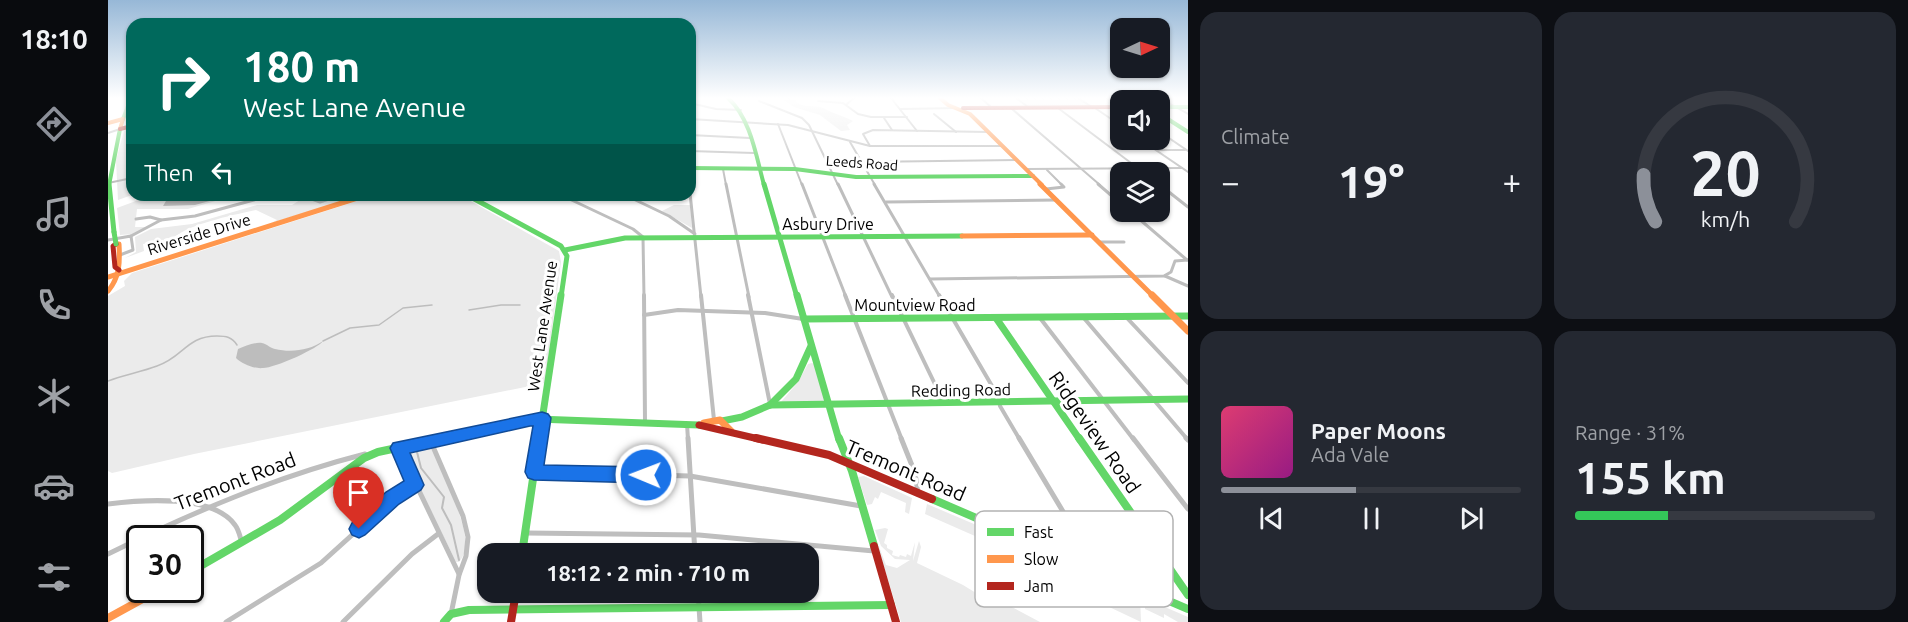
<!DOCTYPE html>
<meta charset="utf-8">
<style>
body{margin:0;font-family:Ubuntu,sans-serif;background:#242831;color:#f1f3f6;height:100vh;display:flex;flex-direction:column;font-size:22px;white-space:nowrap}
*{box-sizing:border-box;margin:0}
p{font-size:20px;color:#9ea1a6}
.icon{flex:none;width:33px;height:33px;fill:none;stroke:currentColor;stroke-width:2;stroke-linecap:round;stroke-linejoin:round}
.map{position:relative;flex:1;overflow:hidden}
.side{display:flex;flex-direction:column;gap:12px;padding:12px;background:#0d0f14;width:720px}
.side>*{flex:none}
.guide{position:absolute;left:18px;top:18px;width:570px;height:183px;border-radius:18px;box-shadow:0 2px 4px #0004;background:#00695c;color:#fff;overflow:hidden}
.needle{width:39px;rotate:86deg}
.fabs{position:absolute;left:1002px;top:18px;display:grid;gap:12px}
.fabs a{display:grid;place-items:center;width:60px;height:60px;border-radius:12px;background:#171b24;box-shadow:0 2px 4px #0004;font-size:30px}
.speed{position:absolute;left:18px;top:525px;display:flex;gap:12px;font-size:30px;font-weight:700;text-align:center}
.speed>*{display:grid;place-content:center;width:78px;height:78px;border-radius:50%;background:#171b24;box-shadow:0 2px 4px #0004;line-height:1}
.speed .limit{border:3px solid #111;border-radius:9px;background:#fff;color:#111}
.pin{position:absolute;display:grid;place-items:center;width:51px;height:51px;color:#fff;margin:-62px -26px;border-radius:50% 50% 50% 0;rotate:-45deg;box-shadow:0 0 6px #0007}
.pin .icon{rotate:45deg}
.me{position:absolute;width:66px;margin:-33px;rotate:271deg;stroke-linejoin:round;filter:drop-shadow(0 0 4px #0008)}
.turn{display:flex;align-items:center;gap:21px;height:126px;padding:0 18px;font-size:27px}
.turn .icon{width:78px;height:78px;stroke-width:2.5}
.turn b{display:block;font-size:42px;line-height:51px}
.then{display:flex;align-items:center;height:57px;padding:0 18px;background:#0003;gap:12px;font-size:22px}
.big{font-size:45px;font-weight:700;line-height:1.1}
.side .widget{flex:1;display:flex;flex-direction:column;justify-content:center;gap:9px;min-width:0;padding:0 21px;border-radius:18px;background:#242831}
.side .dial{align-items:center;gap:0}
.dial svg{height:156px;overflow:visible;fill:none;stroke:#363941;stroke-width:7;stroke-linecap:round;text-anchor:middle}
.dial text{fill:#f1f3f6;stroke:none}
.song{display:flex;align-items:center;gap:18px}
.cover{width:72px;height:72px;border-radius:9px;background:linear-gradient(135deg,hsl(340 70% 55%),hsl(310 70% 35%))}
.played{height:6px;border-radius:3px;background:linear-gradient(90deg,#8c9099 45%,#363941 45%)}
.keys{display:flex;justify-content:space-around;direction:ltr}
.heat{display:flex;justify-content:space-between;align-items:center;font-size:33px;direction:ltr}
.charge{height:9px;border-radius:4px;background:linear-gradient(90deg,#34c759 31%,#363941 0)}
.side .tiles{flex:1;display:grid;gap:12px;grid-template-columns:repeat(2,1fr)}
.trip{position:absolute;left:369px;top:543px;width:342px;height:60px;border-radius:18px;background:#171b24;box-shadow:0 2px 4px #0004;font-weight:700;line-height:60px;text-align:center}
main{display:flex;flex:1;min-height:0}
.dock{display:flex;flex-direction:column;width:108px;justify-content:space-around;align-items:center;background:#090b0e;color:#9ea1a6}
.dock .icon{width:42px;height:42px}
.dock .active{color:#8c9099}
.dock b{font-size:27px;color:#f1f3f6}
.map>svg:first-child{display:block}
.green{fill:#ebebeb}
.water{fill:#bdbdbd}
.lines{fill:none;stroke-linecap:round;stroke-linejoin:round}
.stream-far1{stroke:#bdbdbd;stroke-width:1.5}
.stream{stroke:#bdbdbd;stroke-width:2}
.street-far3{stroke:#bebebe;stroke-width:2}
.street-far2{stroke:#bebebe;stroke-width:3}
.street-far1{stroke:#bebebe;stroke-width:4}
.street{stroke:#bebebe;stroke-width:5}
.fast-far3{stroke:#63d668;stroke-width:4}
.fast-far2{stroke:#63d668;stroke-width:5}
.fast-far1{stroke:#63d668;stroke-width:7}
.fast{stroke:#63d668;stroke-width:8}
.slow-far3{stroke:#ff974d;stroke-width:4}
.slow-far2{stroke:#ff974d;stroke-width:5}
.slow-far1{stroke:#ff974d;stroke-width:7}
.slow{stroke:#ff974d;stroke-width:8}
.jam-far3{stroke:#b3261e;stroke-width:4}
.jam-far2{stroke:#b3261e;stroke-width:5}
.jam-far1{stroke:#b3261e;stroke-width:7}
.jam{stroke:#b3261e;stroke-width:8}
.fast-bridge{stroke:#63d668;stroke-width:5}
.route{fill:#1a73e8;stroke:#114b97;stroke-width:1.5}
.labels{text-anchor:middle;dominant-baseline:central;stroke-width:6;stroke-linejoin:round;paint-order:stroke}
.far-street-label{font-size:14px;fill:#000;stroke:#fff}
.street-label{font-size:16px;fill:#000;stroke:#fff}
.near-street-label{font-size:20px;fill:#000;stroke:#fff}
.key{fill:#fff;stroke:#b2b2b2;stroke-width:1.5}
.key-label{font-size:16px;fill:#000}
</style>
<main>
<nav class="dock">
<b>18:10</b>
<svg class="icon active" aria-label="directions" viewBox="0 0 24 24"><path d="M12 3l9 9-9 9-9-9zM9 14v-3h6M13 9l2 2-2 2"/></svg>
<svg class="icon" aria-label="music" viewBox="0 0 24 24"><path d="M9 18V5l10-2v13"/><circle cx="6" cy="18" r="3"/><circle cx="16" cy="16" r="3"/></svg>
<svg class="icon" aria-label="phone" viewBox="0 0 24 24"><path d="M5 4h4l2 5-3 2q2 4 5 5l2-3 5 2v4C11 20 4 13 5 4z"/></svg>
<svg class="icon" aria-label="climate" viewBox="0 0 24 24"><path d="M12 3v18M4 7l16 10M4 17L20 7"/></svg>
<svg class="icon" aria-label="car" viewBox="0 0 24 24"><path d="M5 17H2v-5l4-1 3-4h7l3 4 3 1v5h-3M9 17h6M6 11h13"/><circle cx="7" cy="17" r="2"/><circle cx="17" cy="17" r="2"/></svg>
<svg class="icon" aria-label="filters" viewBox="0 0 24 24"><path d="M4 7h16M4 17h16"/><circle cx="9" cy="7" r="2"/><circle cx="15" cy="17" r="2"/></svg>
</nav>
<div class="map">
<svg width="1080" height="622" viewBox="0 0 1080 622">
<rect width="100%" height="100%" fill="#fff"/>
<g class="green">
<path d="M673,98H688V102C697,109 708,104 717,109C726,114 736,116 745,121L739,125L742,130L733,131L712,115L686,107Z"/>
<polygon points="908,98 970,98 984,108 921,108"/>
<polygon points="24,127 24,195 10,200 8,160 16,131"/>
<polygon points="44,195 128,195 80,209 29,209 27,227 40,227 26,234 12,235 9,208"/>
<path d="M236,195H255L163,223L169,220L148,210C129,214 87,223 71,234C63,239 53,243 42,247L41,243L35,244L36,251L17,258L28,252L27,237L43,229L84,224L149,205H184L197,197L212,203Z"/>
<polygon points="268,195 352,195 451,251 453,262 437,383 86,454 4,473 0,471 0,296 17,286 16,281 24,273"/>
<polygon points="566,205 582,205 584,228 554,211"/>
<polygon points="704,363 706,364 718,402 673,402 690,382 700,364"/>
<path d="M321,445C333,460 354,516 357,536C359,544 357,556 351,562H348L294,452Z"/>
<polygon points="756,476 804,498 801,514 797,512 798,503 773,492 770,499 767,497 764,504 759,505 750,477"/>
<polygon points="819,504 873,527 884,536 880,568 872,564 876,540 817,514"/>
<polygon points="777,528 780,529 776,543 779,545 779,548 785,551 784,555 791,557 792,555 798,557 799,554 803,556 807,542 805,561 811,541 813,547 809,563 855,585 881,601 900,605 932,622 793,622 765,531 778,565 789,568 802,560 787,559 773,546 767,530"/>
<polygon points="981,574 1032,596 1033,622 980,597"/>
<polygon points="1036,598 1080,617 1080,622 1070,622 1056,614 1056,618 1037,609"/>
</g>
<g class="water">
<polygon points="83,195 97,195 95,198 97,200 123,195 87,205 55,206 58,201"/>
<path d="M215,341C211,348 167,368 155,368C146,369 134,364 128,358L130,349C137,346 146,342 154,343C159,344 162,348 167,349C184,353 202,350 215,341Z"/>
</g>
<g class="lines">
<g class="stream-far1">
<polyline points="361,310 393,305 412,305"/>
<polyline points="215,341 242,328 271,325 295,308 324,305"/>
<path d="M0,381C16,375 33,372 49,366C76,357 78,336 109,336C118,336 124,337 129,345"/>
</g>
<polyline class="stream" points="308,448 313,468 336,497 334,508 343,525 351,560"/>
<g class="street-far3">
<polyline points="783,98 809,131"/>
<polyline points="873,98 884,108"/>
<polyline points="908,98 920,107"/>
<polyline points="970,98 984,107"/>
<polyline points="998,98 1012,107"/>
<polyline points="1052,98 1080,114"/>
<polyline points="651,101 694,118 701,125 730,185"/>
<polyline points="710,101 735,103 750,114 763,117 799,117"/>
<polyline points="582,103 608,109 633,110"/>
<polyline points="739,104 746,98"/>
<polyline points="903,108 992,185"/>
<polyline points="950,108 1035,172"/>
<polyline points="987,108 1012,125"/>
<polyline points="792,109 848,108"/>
<polyline points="826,114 848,132"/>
<polyline points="776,118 784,130"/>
<polyline points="582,119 680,125 762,146 894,146"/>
<polyline points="670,124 694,185"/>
<polyline points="1052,132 1080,151"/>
<polyline points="0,133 12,129"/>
<polyline points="582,135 642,138"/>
<polyline points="1033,140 1080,172"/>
<polyline points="20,142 21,151 24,153"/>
<polyline points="742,142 767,185"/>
<polyline points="762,146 755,134 765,130 880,132"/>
<polyline points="1048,150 1077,150"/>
<polyline points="582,151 646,153"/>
<polyline points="754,162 908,160"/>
<polyline points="615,169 618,185"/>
<polyline points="918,169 1074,168"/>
<polyline points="939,170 954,185"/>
<polyline points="0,183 24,178"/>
</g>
<g class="street-far2">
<polyline points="618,184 641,297"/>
<polyline points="694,184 738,297"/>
<polyline points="730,184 784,297"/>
<polyline points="766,184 832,297"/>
<polyline points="990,184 1012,203"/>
<polyline points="1052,185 1080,207"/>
<polyline points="938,189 956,187 953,184"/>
<polyline points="582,193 593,297"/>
<polyline points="193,195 212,202 233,195"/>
<polyline points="453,195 525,229 535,237 536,297"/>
<polyline points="517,195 561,216 587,234"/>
<polyline points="778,202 949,200"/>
<polyline points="1023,212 1079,260"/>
<polyline points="28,219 42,217 53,220"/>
<polyline points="23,236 53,220 87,216 164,195"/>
<polyline points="0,240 23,236 25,250 12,255"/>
<polyline points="991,242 1016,242"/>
<polyline points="1057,276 1080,286"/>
<polyline points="822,279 1056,276 1063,272 1067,261 1080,260"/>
</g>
<g class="street-far1">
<polyline points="536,295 537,422"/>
<polyline points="593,295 606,420"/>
<polyline points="640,295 662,404"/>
<polyline points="737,295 794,440"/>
<polyline points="784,295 836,403"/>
<polyline points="831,295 891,398 892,406 912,440"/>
<polyline points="536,315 570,310 657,313 695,319"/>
<polyline points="975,317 1080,440"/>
<polyline points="932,318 1026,440"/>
<polyline points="1019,318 1080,383"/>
<polyline points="579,424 580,440"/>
</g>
<g class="street">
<polyline points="580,438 587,554"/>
<polyline points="793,438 807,473 810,493"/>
<polyline points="911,438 990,570"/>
<polyline points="1025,438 1080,509"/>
<polyline points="1078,438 1080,440"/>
<polyline points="323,442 355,516 360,537 358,556 351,575 343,614"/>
<polyline points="291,449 351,574"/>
<polyline points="427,472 582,476 753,506"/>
<path d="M0,504C33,500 105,494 127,525C131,530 132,537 134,543"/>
<polyline points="418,533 591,535 766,551"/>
<path d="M0,554C83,513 167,477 257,454"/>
<polyline points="590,592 592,622"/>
<polyline points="118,622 213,563 285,498 307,485"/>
<polyline points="235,622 304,554 330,534"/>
</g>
<g class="fast-far3">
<path d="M620,98C643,119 648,156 656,185"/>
<polyline points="1052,107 1080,107"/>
<polyline points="1052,114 1080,132"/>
<polyline points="15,119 23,98"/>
<polyline points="582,168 687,169 748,177 925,176"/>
<polyline points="1,185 12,129"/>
</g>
<g class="fast-far2">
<polyline points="1,184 6,232"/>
<polyline points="656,184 689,297"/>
<polyline points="359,195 453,246 459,256 453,297"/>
<polyline points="457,250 517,238 854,236"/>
</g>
<g class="fast-far1">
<polyline points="689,295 731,440"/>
<polyline points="888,318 972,440"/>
<polyline points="696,319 1080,316"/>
<polyline points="662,405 688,379 703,346"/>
<polyline points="614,421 634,417 662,405 1080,399"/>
<polyline points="329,440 429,419 591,425"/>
<polyline points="431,440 453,295"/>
</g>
<g class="fast">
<polyline points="731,438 744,471 766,546"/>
<polyline points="971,438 1080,595"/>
<polyline points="824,499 1080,609"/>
<polyline points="414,554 431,438"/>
<polyline points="82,572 172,520 256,458 270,452 336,438"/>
<polyline points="336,622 343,614 361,610 783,605"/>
</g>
<g class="slow-far3">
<polyline points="832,98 840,105 862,114 934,185"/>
<polyline points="1026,98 1030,100"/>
<polyline points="0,123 15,119 12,129"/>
</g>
<g class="slow-far2">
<polyline points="932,184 1046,297"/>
<polyline points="854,236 984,235"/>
<polyline points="0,277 259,195"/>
<path d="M0,291C12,277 12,262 11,244H8"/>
</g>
<g class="slow-far1">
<polyline points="1044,295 1080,331"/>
<polyline points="596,423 612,420 623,431"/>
</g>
<polyline class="slow" points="0,618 51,590"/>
<g class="jam-far3">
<polyline points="855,108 1012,107"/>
<polyline points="12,129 24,126"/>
</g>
<polyline class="jam-far2" points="8,244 5,246 7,267 11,270"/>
<polyline class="jam-far1" points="591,425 655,440"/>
<g class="jam">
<polyline points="648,438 721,455 824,499"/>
<polyline points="766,546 788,622"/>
<polyline points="403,622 408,592"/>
</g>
<polyline class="fast-bridge" points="6,232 8,244"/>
</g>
<linearGradient id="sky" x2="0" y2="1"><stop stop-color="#97b8d7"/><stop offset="0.53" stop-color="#fff"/><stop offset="1" stop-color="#fff" stop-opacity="0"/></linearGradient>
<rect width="1080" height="185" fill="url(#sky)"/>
<polygon class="route" points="434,412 440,414 443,418 436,465 538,467 545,469 547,475 545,480 538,483 426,480 420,478 417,472 425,426 422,426 302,453 316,485 313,490 291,504 257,535 251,538 244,535 241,529 244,523 278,492 296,481 282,448 285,443"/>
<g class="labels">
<g class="far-street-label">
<text transform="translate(754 163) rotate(4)">Leeds Road</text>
</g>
<g class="street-label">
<text x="720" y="224">Asbury Drive</text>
<text transform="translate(91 234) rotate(-17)">Riverside Drive</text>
<text x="807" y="305">Mountview Road</text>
<text transform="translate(434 326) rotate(-82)">West Lane Avenue</text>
<text transform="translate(853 390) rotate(-1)">Redding Road</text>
</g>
<g class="near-street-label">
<text transform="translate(987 432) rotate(55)">Ridgeview Road</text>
<text transform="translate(798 470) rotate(23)">Tremont Road</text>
<text transform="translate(127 481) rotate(-21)">Tremont Road</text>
</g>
</g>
<rect x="867" y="511" width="198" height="96" rx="9" class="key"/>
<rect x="879" y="528" width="27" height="8" fill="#63d668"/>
<rect x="879" y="555" width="27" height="8" fill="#ff974d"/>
<rect x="879" y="582" width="27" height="8" fill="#b3261e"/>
<g class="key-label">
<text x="916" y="538">Fast</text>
<text x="916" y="565">Slow</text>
<text x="916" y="592">Jam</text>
</g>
</svg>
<div class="fabs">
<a><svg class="needle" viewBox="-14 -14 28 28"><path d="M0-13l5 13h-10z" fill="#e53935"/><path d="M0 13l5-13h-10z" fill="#9ea1a6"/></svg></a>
<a><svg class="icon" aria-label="sound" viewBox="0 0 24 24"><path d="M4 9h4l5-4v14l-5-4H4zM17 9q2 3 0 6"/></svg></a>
<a><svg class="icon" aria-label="layers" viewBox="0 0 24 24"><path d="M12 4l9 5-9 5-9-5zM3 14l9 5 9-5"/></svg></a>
</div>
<div class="speed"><div class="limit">30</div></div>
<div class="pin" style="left:251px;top:529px;background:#d93025"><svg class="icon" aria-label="arrive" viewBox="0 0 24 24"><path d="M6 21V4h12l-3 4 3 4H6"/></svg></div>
<svg class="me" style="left:538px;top:475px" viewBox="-20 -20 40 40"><circle r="17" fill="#1a73e8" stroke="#fff" stroke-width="3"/><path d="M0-11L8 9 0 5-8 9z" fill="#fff"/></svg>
<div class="trip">18:12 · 2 min · 710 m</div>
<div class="guide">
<div class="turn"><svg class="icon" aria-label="right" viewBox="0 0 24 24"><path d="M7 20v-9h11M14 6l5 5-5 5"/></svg><div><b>180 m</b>West Lane Avenue</div></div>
<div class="then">Then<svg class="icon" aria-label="left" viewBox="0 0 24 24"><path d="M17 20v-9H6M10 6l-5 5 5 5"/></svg></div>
</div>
</div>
<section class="side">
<div class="tiles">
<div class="widget"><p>Climate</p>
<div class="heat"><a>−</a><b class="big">19°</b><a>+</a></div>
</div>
<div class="widget dial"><svg viewBox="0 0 100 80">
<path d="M14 69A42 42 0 1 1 86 69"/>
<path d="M14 69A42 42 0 0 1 8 45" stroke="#8c9099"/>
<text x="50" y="56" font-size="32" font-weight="700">20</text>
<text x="50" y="72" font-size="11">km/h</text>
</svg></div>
<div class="widget">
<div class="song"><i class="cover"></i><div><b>Paper Moons</b><p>Ada Vale</p></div></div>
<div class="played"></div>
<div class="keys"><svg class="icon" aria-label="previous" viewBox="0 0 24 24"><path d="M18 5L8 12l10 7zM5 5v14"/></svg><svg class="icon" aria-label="pause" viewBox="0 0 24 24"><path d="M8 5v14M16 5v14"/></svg><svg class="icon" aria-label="next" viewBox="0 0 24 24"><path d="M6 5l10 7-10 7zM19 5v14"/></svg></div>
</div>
<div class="widget"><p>Range · 31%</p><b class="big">155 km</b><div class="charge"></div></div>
</div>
</section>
</main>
